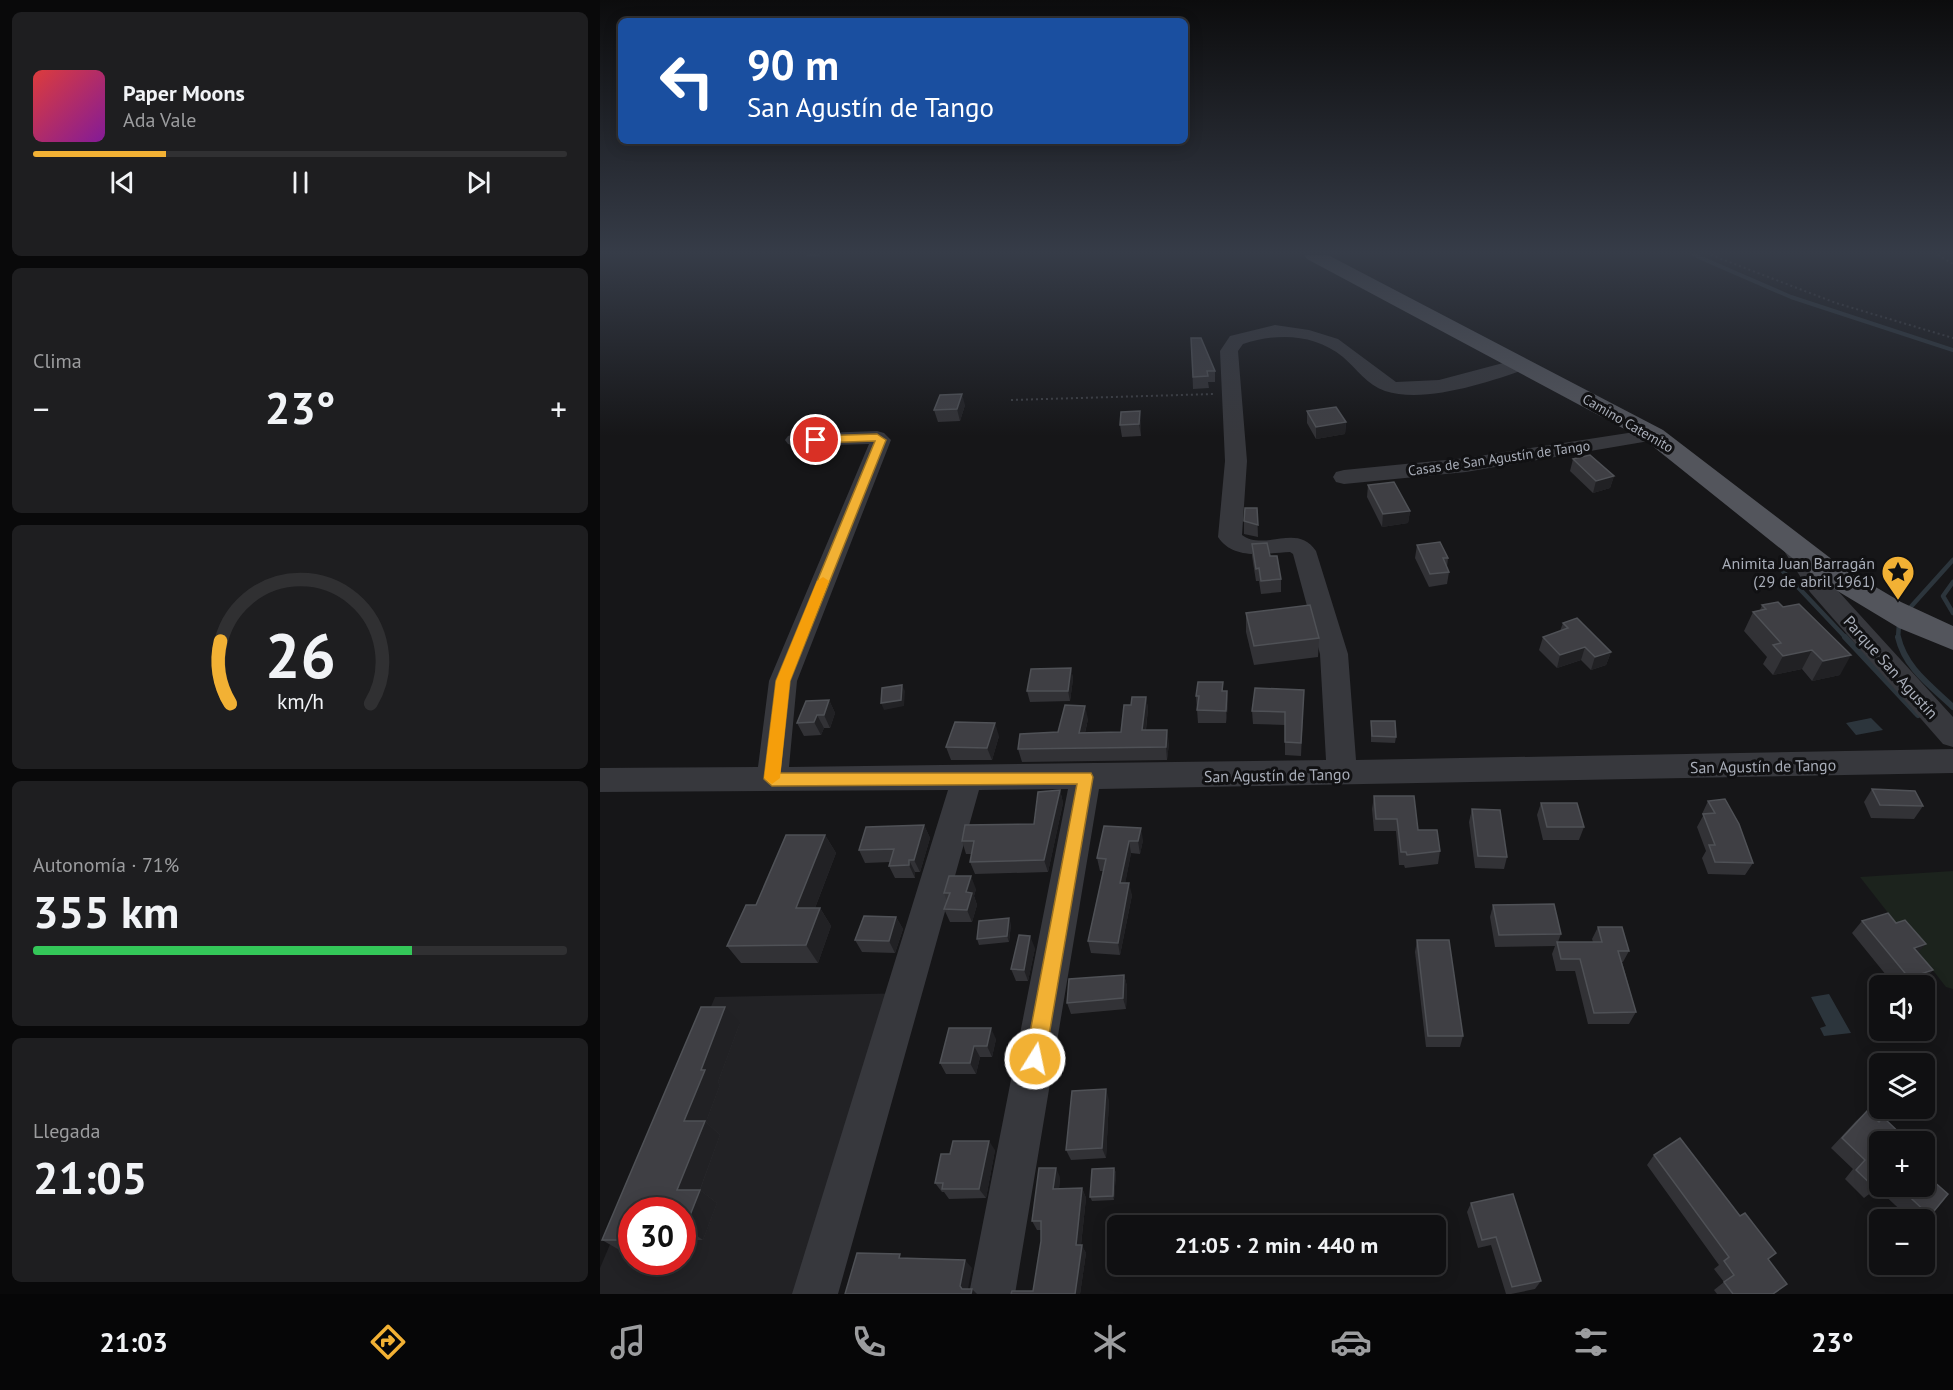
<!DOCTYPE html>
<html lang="es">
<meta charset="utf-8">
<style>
body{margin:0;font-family:"PT Sans",sans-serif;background:#1e1e20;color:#f1f3f6;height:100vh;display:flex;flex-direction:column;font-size:22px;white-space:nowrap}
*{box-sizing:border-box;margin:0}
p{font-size:20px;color:#9c9d9f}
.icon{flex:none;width:33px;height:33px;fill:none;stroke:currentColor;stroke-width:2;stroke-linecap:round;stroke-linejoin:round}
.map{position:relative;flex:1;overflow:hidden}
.sheet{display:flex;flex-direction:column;gap:12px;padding:12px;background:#09090a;width:600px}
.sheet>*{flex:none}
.hud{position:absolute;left:18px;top:18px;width:570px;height:126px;border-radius:9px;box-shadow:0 3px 15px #0003,0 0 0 2px #303032;background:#1a4fa0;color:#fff;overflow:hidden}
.controls{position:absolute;left:1269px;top:975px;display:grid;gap:12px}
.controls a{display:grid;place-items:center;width:66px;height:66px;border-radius:9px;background:#101012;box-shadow:0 3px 15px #0003,0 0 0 2px #303032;font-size:30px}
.speed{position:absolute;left:18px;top:1197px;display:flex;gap:12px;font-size:30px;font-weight:700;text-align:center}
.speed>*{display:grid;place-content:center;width:78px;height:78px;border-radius:50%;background:#101012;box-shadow:0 3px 15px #0003,0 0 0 2px #303032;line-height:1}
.speed .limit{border:9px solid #d22;background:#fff;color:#111}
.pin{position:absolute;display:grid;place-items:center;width:51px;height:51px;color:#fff;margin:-26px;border:3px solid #fff;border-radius:50%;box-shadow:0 2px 6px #0007}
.me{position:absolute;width:66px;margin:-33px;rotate:10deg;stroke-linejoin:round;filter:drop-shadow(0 0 4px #0008)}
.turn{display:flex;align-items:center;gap:21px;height:126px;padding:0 30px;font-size:27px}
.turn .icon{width:78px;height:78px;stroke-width:2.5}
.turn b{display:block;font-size:42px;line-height:51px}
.big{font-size:45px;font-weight:600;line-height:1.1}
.sheet .widget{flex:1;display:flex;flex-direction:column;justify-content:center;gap:9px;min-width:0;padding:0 21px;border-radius:9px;background:#1e1e20}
.sheet .dial{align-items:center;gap:0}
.dial svg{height:156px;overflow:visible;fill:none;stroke:#303032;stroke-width:7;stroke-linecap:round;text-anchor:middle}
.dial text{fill:#f1f3f6;stroke:none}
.song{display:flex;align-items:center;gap:18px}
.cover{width:72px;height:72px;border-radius:9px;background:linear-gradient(135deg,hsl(0 70% 55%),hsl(290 70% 35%))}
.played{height:6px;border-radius:3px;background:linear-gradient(90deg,#f2b134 25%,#303032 25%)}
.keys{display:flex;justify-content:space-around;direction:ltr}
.heat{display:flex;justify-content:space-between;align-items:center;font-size:33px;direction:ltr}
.charge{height:9px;border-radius:4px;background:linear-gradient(90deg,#34c759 71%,#303032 0)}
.trip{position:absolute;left:507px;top:1215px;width:339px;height:60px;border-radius:9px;background:#101012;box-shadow:0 3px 15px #0003,0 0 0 2px #303032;font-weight:600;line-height:60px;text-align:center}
.menu{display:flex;height:96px;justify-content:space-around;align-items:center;background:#060607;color:#9c9d9f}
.menu .icon{width:42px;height:42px}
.menu .current{color:#f2b134}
.menu b{font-size:27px;color:#f1f3f6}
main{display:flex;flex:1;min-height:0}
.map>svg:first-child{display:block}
.built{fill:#222225;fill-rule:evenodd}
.green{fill:#1c231d}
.water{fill:#2c353c}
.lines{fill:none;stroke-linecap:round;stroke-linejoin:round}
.stream-far2{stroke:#2c353c;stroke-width:4}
.stream-far1{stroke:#2c353c;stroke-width:4.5}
.stream{stroke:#2c353c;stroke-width:6}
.path{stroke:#3d3f44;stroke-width:2;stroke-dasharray:2 3;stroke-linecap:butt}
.minor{fill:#37383d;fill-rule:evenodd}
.major{fill:#53555c;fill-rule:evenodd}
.wall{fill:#323236}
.shaded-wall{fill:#212124}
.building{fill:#3f3f44;stroke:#4f5156;stroke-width:1.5}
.route{fill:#f2b134;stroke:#9d7322;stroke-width:1.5}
.slow{fill:#f59e0b}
.labels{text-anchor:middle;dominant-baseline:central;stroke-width:6;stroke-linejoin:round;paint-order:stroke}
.far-street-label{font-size:14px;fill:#a8adb8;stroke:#111113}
.poi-label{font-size:16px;fill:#a8adb8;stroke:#111113;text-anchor:end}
.street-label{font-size:16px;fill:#a8adb8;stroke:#111113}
</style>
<main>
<section class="sheet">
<div class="widget">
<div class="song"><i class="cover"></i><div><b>Paper Moons</b><p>Ada Vale</p></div></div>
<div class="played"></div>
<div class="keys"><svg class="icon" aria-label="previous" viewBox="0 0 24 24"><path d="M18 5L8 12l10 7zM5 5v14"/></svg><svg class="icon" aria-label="pause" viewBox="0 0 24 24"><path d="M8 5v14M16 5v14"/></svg><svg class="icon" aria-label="next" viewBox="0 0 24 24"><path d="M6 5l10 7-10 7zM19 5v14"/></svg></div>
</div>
<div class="widget"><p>Clima</p>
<div class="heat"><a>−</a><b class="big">23°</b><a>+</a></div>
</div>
<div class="widget dial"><svg viewBox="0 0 100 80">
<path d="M14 69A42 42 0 1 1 86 69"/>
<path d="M14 69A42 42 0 0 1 9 37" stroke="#f2b134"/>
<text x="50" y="56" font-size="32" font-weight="700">26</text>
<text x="50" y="72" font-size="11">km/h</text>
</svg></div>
<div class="widget"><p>Autonomía · 71%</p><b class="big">355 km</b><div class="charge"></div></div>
<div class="widget"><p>Llegada</p><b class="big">21:05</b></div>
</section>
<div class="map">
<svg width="1353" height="1294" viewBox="0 0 1353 1294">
<rect width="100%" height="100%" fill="#161618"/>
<path class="built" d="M316,993L236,1294H0V1268L115,997ZM32,1210H82V1262H32Z"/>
<polygon class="green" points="1353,871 1353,989 1346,987 1260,877"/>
<g class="water">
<polygon points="1271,718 1283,730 1256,735 1246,723"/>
<polygon points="1229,994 1251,1033 1224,1036 1220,1028 1226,1026 1211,997"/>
</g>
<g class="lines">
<g class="stream-far2">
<polyline points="209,255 218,255"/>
<polyline points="1094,255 1191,297 1353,350"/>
</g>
<g class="stream-far1">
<polyline points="1179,567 1246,638"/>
<polyline points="1353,582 1343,596 1353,613"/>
<polyline points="1308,610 1353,560"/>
<polyline points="1298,638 1299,624"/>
</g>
<g class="stream">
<polyline points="1245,637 1318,715"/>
<path d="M1298,637C1305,668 1331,686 1353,707"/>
</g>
<g class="path">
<polyline points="1111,255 1236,303 1353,338"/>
<polyline points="1338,255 1353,264"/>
<polyline points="411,400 615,394"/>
</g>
<g class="minor">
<path d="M675,325L709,330L738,339L796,382L839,380L922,358L931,364L929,368C890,382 825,404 785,391C767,385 757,369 743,357C714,333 676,333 643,344L638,351L647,461L642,535C665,552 697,522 716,551L748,654L756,760L1353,749V773L499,789L415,1294H369L468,789L379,790L238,1294H192L348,790L0,792V768L158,767L169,681L269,444L195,446L188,444L185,440L188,436L195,434L277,431L284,433L291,440L197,681L189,767L726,760L720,654L693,554L690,552C665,553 634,561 618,537L625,461L620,351L630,336Z"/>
<polygon points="1054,429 1061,431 1064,435 1061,439 866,472 744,484 736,482 733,477 736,472 744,470 866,458"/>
<polygon points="1193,539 1202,541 1228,580 1353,717 1353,747 1343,744 1210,592 1181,546 1184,541"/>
</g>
<polygon class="major" points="704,255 728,255 1063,430 1242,567 1301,602 1353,626 1353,650 1299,628 1221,581 1045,440 707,259"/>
</g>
<g class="wall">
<polygon points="591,338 615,371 615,382 608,382 609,388 593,389"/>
<polygon points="365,405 360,421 338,422 334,410"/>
<polygon points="707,411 746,422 745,434 716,439 707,423"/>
<polygon points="541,423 541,436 522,437 520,425"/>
<polygon points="973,459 1014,476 1010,488 993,493 970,471"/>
<polygon points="768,485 810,511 808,523 782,527 767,497"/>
<polygon points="657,508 658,537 644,534 644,521"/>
<polygon points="652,544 670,556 681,579 681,592 661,594 659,581 656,581 652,556"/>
<polygon points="817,545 848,558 847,567 849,572 847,584 829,587 815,558"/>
<polygon points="1162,605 1240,675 1212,681 1202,669 1173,675 1163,664 1167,657 1144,631 1153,612 1160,610"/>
<polygon points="646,613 719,638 718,657 654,665 646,632"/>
<polygon points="963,623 1011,652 1006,665 991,670 981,660 957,668 939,650 943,637 960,631"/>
<polygon points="471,668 473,679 470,701 430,702 427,691"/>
<polygon points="623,682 623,691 627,691 628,704 626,723 598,723 596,696"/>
<polygon points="704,690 701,756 685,755 685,725 653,724 652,711"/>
<polygon points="546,697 548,709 546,730 569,743 567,760 422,762 418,749 488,719 485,733 521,732 531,705"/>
<polygon points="229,700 235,713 230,728 224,728 221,735 204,736 197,723"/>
<polygon points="771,721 796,737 795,743 771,742"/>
<polygon points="399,736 392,760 351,760 346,747"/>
<polygon points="1272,789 1323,806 1314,819 1271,818 1264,802"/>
<polygon points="460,790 463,803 448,872 375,874 370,862 372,854 366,854 362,841 434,824"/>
<polygon points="774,796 818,830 840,851 838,864 805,868 804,865 799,865 796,831 774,831 772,809"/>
<polygon points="1108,801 1153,863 1145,875 1108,874 1102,858 1106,851 1097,827 1103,816 1102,814"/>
<polygon points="941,803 984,827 979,840 943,840 937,815"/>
<polygon points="872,809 907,857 904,869 875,868 869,822"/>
<polygon points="324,825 330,838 320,872 315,872 315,878 295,878 289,866 290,862 265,863 259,850"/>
<polygon points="504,826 543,840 540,854 531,853 525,883 532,895 520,955 491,953 488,941 503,871 500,871 497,858"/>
<polygon points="225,835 236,853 215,908 220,908 231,926 218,963 141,963 127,946 156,905"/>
<polygon points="376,889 374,896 377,905 372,922 350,922 344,909 347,901 344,893"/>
<polygon points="893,905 961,934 958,942 993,942 992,939 998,927 1029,951 1023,962 1022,962 1036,1012 1029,1024 988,1024 975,971 956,971 952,954 955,946 895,947 890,917"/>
<polygon points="296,917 303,929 295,953 262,952 255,940"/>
<polygon points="1262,921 1296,923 1318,953 1333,970 1321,982 1310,986 1295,986 1252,933"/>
<polygon points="411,924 409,942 379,945 377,939"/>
<polygon points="817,940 863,1036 860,1047 826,1047 815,952"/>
<polygon points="435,948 428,981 416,981 411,969"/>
<polygon points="524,975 527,986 526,1009 471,1014 467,1003"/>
<polygon points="140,1023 118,1082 120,1085 106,1122 120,1135 100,1190 117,1203 103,1240 82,1240 82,1210 32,1210 32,1252 23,1252 2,1240"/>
<polygon points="349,1028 396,1039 392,1057 380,1057 376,1074 346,1074 340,1063"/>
<polygon points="509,1100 506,1158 471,1160 466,1150"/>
<polygon points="1267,1111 1280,1142 1280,1186 1324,1186 1330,1216 1324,1220 1311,1220 1277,1188 1264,1198 1245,1179 1253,1169 1231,1148 1256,1121"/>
<polygon points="395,1150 386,1198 349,1199 344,1192 342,1192 335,1183 350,1154"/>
<polygon points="1054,1155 1168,1259 1173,1294 1117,1294 1114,1290 1124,1282 1114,1269 1119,1265 1047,1165"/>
<polygon points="514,1168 516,1173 514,1200 492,1201 490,1197"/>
<polygon points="460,1177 459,1189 482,1188 486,1198 481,1245 486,1253 480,1294 411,1294 433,1291 441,1241 441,1230 437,1230 432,1221"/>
<polygon points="871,1203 941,1281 935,1289 911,1294 906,1294 891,1245 878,1248 867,1212"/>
</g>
<g class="shaded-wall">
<polygon points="362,394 365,405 360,421 357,409"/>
<polygon points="540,411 541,423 541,436 539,424"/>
<polygon points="746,422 745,434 716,439 716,427"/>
<polygon points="1014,476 1010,488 993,493 996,481"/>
<polygon points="810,511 808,523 782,527 783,514"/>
<polygon points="985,647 981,660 957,668 960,655"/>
<polygon points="1212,650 1202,669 1173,675 1183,656"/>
<polygon points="1011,652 1006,665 991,670 995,657"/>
<polygon points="1251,655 1240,675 1212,681 1223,661"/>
<polygon points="471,668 473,679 470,701 468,691"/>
<polygon points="302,685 305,691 304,706 284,710 281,703"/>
<polygon points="627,691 628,704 626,723 626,711"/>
<polygon points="546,697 548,709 544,743 542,730"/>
<polygon points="229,700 235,713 230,728 224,715"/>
<polygon points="485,706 488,719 482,745 479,733"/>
<polygon points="217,715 224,728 221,735 214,722"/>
<polygon points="395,723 399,736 392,760 387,748"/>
<polygon points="567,730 569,743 567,760 566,747"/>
<polygon points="460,790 463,803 448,872 444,860"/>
<polygon points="324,825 330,838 320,872 314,860"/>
<polygon points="541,828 543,840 540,854 538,841"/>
<polygon points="225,835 236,853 208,926 196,908"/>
<polygon points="529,841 531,853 523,895 520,883"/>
<polygon points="309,860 315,872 315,878 309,865"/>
<polygon points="371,876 376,889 374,896 377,905 372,922 367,910 366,892"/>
<polygon points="529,883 532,895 520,955 518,943"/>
<polygon points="220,908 231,926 218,963 206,945"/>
<polygon points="296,917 303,929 295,953 289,941"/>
<polygon points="409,918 411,924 409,942 407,936"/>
<polygon points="430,936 435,948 428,981 424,970"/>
<polygon points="1326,944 1315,956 1314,948"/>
<polygon points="1333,970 1321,982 1310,986 1302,986 1309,978"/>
<polygon points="524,975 527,986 526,1009 523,998"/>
<polygon points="125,1007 140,1023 118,1082 120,1085 106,1122 120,1135 95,1203 77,1190 84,1121 101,1070"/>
<polygon points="391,1028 396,1039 392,1057 387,1046"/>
<polygon points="374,1046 380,1057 376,1074 370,1063"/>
<polygon points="506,1089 509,1100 506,1158 502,1148"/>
<polygon points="389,1141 395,1150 386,1198 379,1189"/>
<polygon points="456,1168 460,1177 458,1198 453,1189"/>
<polygon points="514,1168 516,1173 514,1200 513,1196"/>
<polygon points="482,1188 486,1198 480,1253 476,1245"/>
<polygon points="100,1190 117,1203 103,1240 85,1228"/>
<polygon points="482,1245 486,1253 480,1294 475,1294"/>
<polygon points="365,1260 372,1268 367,1294 360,1286"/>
<polygon points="372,1289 377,1294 371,1294"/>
</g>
<g class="building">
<polygon points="591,338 601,338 615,371 607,371 608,376 593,377"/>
<polygon points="362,394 357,409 334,410 340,395"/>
<polygon points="736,407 746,422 716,427 707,411"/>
<polygon points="540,411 539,424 520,425 521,412"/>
<polygon points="990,455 1014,476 996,481 973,459"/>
<polygon points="794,482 810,511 783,514 768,485"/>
<polygon points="645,508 657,508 658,525 644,521"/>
<polygon points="840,542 848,558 843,558 849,572 830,574 817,545"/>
<polygon points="667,543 670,556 677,556 681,579 661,581 659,568 656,569 652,544"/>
<polygon points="1178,602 1183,607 1199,604 1251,655 1223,661 1212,650 1183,656 1173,645 1181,643 1153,612 1166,609 1162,605"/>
<polygon points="710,605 719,638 654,646 646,613"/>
<polygon points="977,618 1011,652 995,657 985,647 960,655 943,637 968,628 963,623"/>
<polygon points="471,668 468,691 427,691 431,669"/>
<polygon points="598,682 623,682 622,691 627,691 626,711 597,710 599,696 596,696"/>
<polygon points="302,685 301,700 281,703 282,688"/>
<polygon points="655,688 704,690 701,743 685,742 685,712 652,711"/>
<polygon points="532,697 546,697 542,730 567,730 566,747 418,749 420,734 458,732 465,705 485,706 479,733 521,732 524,705 531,705"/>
<polygon points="229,700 224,715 217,715 214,722 197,723 206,701"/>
<polygon points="771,721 795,721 796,737 772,736"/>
<polygon points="355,722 395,723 387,748 346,747"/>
<polygon points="1272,789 1315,791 1323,806 1280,805"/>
<polygon points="460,790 444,860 370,862 374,841 362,841 365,825 434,824 438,792"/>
<polygon points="774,796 814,796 818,830 837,830 840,851 807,855 806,852 801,852 797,819 776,819"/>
<polygon points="1125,799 1139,824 1153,863 1115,862 1109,845 1115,845 1103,814 1115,813 1108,801"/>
<polygon points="941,803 977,803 984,827 947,827"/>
<polygon points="872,809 900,810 907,857 878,856"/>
<polygon points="324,825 314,860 309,860 309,865 289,866 294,849 259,850 266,827"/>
<polygon points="504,826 541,828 538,841 529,841 520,883 529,883 518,943 488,941 506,859 497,858"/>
<polygon points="186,835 225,835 196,908 220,908 206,945 127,946 146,905 156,905"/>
<polygon points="349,876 371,876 366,892 372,893 367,910 344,909 350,893 344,893"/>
<polygon points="954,904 961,934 899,935 893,905"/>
<polygon points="1288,913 1296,923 1305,920 1326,944 1314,948 1333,970 1309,978 1262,921"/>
<polygon points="264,916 296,917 289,941 255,940"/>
<polygon points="409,918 407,936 377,939 379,921"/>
<polygon points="998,927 1022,927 1029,951 1018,951 1036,1012 994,1013 980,959 961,959 957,942 1002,942"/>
<polygon points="419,935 430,936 424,970 411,969"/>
<polygon points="817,940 849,940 863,1036 828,1036"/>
<polygon points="524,975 523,998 467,1003 469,979"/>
<polygon points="101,1007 125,1007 101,1070 105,1070 84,1121 105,1121 77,1190 100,1190 85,1228 82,1228 82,1210 32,1210 32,1240 2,1240"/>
<polygon points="349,1028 391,1028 387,1046 374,1046 370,1063 340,1063"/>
<polygon points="506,1089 502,1148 466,1150 472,1091"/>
<polygon points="1267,1111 1279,1122 1283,1117 1309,1142 1280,1142 1280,1185 1276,1189 1256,1170 1265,1160 1242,1138"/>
<polygon points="1080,1138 1140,1216 1145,1213 1176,1253 1168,1259 1187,1284 1173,1294 1133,1294 1124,1282 1134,1275 1124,1261 1129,1257 1054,1155"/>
<polygon points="353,1141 389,1141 379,1189 342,1189 343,1183 335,1183 341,1154 350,1154"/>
<polygon points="439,1168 456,1168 453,1189 482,1188 476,1245 482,1245 475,1294 411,1294 412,1291 433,1291 441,1241 441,1221 432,1221"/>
<polygon points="514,1168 513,1196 490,1197 492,1169"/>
<polygon points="1324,1173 1348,1194 1330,1216 1298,1186 1324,1186"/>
<polygon points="913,1194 941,1281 912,1287 896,1237 882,1240 871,1203"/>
<polygon points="257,1253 300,1254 299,1258 365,1260 360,1286 362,1289 372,1289 371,1294 245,1294"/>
</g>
<linearGradient id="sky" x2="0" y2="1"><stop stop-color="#0c0c0d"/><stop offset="0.58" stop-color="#363c48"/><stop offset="1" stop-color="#363c48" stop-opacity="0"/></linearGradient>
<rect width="1353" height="436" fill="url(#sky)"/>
<polygon class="route" points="277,434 286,440 190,681 180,773 491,773 493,777 445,1059 442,1066 435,1069 428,1066 425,1059 477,784 172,786 164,779 176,681 275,441 216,443 211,440 216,436"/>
<polygon class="slow" points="223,577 229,581 190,681 180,778 172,784 164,778 176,681 217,581"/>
<defs>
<g id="sight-pin" transform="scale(1.725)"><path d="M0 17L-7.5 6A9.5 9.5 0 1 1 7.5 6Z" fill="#f2b134" stroke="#111113"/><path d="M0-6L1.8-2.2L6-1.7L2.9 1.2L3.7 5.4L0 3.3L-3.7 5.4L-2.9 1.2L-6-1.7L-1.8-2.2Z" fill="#111"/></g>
</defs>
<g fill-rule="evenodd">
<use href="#sight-pin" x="1298" y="572"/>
</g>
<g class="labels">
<g class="far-street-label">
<text transform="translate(1028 423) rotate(30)">Camino Catemito</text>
<text transform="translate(899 458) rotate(-8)">Casas de San Agustín de Tango</text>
</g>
<g class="poi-label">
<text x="1275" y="563">Animita Juan Barragán<tspan x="1275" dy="18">(29 de abril 1961)</tspan></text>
</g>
<g class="street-label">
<text transform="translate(1291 667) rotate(48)">Parque San Agustín</text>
<text transform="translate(1163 766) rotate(-1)">San Agustín de Tango</text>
<text transform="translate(677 775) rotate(-1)">San Agustín de Tango</text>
</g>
</g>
</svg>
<div class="controls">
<a><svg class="icon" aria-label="sound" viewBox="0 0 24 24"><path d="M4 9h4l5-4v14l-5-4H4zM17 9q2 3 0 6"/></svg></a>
<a><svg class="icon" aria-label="layers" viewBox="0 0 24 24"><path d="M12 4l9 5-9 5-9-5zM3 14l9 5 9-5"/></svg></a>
<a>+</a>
<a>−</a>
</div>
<div class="speed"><div class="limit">30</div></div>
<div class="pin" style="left:216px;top:440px;background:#d93025"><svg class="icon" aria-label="arrive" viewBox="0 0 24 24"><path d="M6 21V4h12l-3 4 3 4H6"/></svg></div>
<svg class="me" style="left:435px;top:1059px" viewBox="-20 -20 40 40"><circle r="17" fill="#f2b134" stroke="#fff" stroke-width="3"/><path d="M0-11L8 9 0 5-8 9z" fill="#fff"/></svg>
<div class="trip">21:05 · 2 min · 440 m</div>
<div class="hud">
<div class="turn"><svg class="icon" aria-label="left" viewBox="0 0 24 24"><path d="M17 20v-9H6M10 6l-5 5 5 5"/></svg><div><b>90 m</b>San Agustín de Tango</div></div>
</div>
</div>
</main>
<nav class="menu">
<b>21:03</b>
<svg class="icon current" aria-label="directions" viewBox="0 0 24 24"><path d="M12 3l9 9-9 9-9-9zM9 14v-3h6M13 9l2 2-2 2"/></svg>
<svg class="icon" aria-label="music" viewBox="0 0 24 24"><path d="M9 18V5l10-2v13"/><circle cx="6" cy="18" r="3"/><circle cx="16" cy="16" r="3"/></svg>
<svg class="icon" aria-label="phone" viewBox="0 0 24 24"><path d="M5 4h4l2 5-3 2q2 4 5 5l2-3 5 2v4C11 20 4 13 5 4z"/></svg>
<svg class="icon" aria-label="climate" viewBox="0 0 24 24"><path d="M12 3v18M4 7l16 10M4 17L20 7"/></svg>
<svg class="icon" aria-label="car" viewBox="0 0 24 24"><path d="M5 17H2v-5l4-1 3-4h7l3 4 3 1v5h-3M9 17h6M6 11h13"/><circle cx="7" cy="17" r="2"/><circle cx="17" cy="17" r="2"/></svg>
<svg class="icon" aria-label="filters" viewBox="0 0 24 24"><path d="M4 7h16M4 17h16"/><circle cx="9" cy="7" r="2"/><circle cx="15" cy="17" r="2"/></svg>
<b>23°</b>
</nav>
